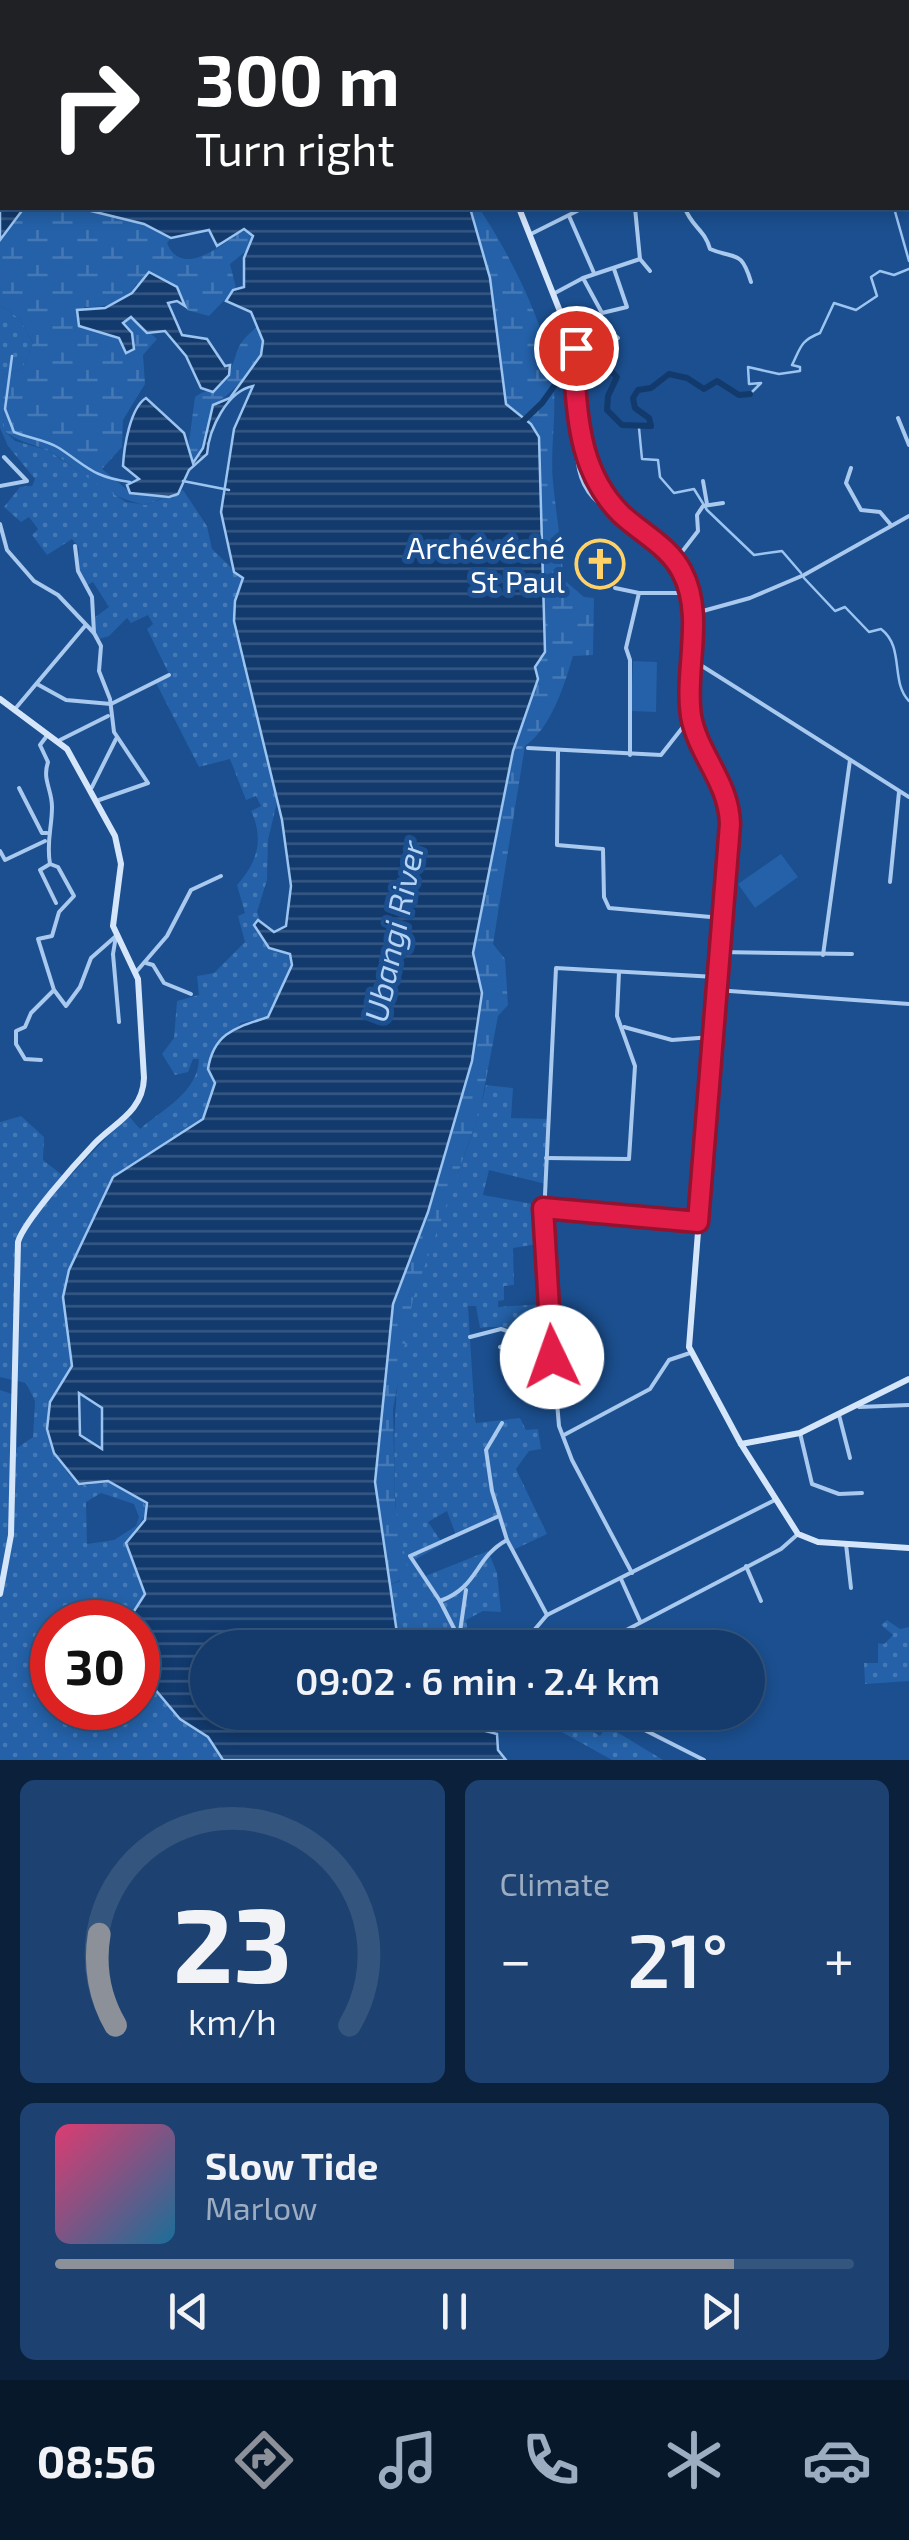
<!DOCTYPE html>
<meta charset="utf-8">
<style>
body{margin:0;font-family:"Exo 2",sans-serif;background:#1d4271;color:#f1f3f6;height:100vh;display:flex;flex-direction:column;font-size:38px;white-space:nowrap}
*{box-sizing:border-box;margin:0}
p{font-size:32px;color:#9dadc1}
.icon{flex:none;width:55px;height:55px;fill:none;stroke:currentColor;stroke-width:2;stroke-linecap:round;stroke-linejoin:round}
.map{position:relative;height:1760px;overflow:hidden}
.details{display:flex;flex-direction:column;gap:20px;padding:20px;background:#0b203b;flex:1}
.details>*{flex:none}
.guide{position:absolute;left:0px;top:0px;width:910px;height:210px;box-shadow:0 5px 15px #0003,0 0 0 2px #33557e;background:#202124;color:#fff;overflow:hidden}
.speed{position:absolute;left:30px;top:1600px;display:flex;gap:20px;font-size:50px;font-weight:700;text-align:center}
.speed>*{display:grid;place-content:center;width:130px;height:130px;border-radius:50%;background:#143b6b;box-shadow:0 5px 15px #0003,0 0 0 2px #33557e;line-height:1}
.speed .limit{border:15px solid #d22;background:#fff;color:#111}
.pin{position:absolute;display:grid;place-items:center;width:85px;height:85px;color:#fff;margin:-42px;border:5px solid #fff;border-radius:50%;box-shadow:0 2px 10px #0007}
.me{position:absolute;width:110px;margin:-55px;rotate:357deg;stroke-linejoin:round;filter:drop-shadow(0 0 8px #0008)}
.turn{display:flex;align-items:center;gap:35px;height:210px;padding:0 30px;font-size:45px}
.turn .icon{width:130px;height:130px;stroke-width:2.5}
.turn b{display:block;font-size:70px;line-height:85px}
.big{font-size:75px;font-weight:600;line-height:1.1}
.details .widget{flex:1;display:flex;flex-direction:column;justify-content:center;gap:15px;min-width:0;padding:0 35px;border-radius:15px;background:#1d4271}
.details .dial{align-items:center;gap:0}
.dial svg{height:260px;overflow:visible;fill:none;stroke:#33557e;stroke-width:7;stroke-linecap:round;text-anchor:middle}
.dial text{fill:#f1f3f6;stroke:none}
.song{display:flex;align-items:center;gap:30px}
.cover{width:120px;height:120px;border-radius:15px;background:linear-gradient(135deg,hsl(340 70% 55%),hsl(200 70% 35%))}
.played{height:10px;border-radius:5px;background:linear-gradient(90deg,#8c9099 85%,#33557e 85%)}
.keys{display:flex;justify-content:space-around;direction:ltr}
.heat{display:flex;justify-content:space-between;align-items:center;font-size:55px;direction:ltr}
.details .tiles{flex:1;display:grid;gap:20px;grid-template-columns:1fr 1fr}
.widget:last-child{grid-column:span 2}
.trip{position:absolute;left:190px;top:1630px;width:575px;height:100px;border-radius:50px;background:#143b6b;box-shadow:0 5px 15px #0003,0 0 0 2px #33557e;font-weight:600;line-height:100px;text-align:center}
.menu{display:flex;height:160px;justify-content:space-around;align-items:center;background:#08182b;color:#9dadc1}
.menu .icon{width:70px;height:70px}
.menu .selected{color:#8c9099}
.menu b{font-size:45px;color:#f1f3f6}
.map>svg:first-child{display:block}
.grass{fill:url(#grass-dots);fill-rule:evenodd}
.wetland{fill:url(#wetland-marsh)}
.park{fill:#2461a8}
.water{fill:url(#water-rules);stroke:#9cc4f0;stroke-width:2.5;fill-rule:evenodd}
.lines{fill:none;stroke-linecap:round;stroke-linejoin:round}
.stream{stroke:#9cc4f0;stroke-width:2.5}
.river{stroke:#123a6d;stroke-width:6}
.street{stroke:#a9c9ee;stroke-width:4}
.secondary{stroke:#d6e6fa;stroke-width:6}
.route-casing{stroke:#92132f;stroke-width:25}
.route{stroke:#e11d48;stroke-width:18}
.labels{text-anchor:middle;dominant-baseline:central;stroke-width:10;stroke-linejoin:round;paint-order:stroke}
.poi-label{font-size:30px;fill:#fff;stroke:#1b4f8f;text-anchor:end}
.water-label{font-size:32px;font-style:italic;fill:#b5d3f5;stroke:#1b4f8f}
</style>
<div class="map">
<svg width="909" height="1760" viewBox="0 0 909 1760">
<defs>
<pattern id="grass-dots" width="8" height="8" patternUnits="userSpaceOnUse" patternTransform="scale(2.5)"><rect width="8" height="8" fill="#2461a8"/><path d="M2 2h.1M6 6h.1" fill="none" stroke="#4579b5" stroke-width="1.8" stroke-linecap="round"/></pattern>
<pattern id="wetland-marsh" width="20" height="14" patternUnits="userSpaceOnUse" patternTransform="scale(2.5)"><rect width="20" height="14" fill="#2461a8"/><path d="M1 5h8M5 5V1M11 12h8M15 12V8" fill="none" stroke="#4579b5"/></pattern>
<pattern id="water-rules" width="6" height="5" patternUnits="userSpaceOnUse" patternTransform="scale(2.5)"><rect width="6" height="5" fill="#123a6d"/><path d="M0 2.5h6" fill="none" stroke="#365883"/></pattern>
</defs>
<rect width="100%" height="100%" fill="#1b4f8f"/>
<g class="grass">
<path d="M0,305L20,319L33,343L22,369L3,375L4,430L15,441L47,450L126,502L147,505L183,490L207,526L212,549L243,579L235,602L234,621L277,802L268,840L267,880L257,912L261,922L254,925L269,948L291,954L292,965L268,1017L240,1023L215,1079L203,1119L113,1177L69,1270L63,1297L72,1366L56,1392L47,1429L54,1453L69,1475L87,1486L100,1480C117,1484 143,1494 148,1511L126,1543L145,1595L127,1622H52V1708H138V1669L180,1719L208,1737L223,1760H0V1390L12,1394L17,1448L33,1437L35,1401L26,1383L0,1377V1122L21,1116L44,1137L43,1160L67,1179L128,1115L140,1129C163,1109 198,1092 199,1059H193L188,1072L175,1075L162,1054L174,1038L177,1001L199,995L197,976L214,973L245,942L238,916L245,913L237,885C258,861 264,839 251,811L261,806L256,796L246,800L230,759L199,767L155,681L169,674L147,629L153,624L148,615L131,623L127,618L109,636L96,640L94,618L109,607L93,582L86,586L78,571L79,548L72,539L47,555L32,535L38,529L29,517L21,522L4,507L20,487L32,486L35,479L8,446L0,428ZM101,1493L134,1504L139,1517L136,1526L114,1540L87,1544L86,1502Z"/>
<path d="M486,1085L513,1088L511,1118L550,1119L546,1184L489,1170L483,1195L538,1205V1244L513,1248L514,1285L504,1286V1300L498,1301V1307L545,1304L547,1331C522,1335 511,1324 480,1328L476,1306H468L475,1419L476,1423L520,1418L526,1430L538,1429L541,1449L529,1451L516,1469L547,1534L511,1551L497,1518L456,1535L447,1511L428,1522L443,1544L414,1560L423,1577L488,1551L497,1573L501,1612L483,1611L466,1620L470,1642L459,1647H399L390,1585L400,1581C392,1472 387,1362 425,1257C446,1200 472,1145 486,1085Z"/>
<polygon points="887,1620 900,1629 909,1627 909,1681 865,1684 864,1663 878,1663 878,1643 884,1644 893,1635 881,1625"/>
<polygon points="544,1713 583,1713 579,1723 600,1736 607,1726 663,1760 612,1760 551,1726 531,1728"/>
</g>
<g class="wetland">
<path d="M24,208C75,208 126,210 171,238L167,243C181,279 223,245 241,231L252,233L251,247L230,264L236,288L209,316L187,310L177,287L136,284C127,303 103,308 84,307L79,325L119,338L122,348L134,349L123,324L131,317L157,339L143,355L145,384L123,420L122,447L102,469L131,493L164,497L147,505C107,499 86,473 52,453C35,443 19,444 4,430L3,375L22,369L33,343L20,319L0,305V240Z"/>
<path d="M470,208H479C510,254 551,334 554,390C556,421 550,452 553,482C556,514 562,545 563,579L584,597L594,598L593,655L573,656C564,686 551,728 525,746L493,944L505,959L508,1005L498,1016L480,1111L413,1299L393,1409L395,1505L407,1566L404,1578L390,1585L375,1482L393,1304L428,1212L472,1061L482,993L473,953L513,751L538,679L535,667L545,650L539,437L531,424L506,404L490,278Z"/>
<path d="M257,327C261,334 266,342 263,351C259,364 225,401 213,405L203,448L192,463L189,442L195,397C206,388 220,392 228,375C241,350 231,349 257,327Z"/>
</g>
<g class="park">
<polygon points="633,661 657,662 656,712 631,711"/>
<polygon points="781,854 798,877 755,908 738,884"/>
</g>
<g class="water">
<polygon points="0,0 70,2 2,2 2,208 24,208 0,240"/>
<path d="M79,208H470L490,278L506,404L531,424L539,437L545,652L535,667L538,679L513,751L473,953L482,993L472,1061L428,1212L393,1304L375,1482L399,1647L208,1648V1712L459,1713L470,1727L497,1734L498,1750L506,1760H223L208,1737L180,1719L138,1669V1622H127L145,1594L126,1543L145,1520L147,1503L108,1481L79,1484L54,1453L47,1429L50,1402L72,1366L63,1297L69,1270L113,1177L203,1119L215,1083L208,1069C214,1031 239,1027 268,1017L292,965L290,954L269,948L254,925L258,920L274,932L286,926L291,886L282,820L234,621L235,601L243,578L234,572L221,512L234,429L253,386C227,391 209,429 207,454L189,470L178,494L169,497L130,493L127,485L139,479L123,466C124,447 130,408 146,398L184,433L193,463L203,448L213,405L230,398L261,355L263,341L251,312L226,301L233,290L244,287V258L253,236L244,229L217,246L209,230L171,238L144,224ZM79,1393L102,1408V1449L80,1435Z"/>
<polygon points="149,272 177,287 185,306 177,301 168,303 182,335 207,339 225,366 230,365 229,375 213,392 201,388 186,356 165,331 147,333 131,317 123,323 132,333 134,349 126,353 119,338 79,326 77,310 105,308 132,293"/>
</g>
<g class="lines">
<g class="stream">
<polyline points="848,0 849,2"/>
<polyline points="894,208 909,261"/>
<path d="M12,356L5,409L14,432C28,438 47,440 59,448C88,467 93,477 130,482"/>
<path d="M750,394L761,383L749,384L748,367L779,374L800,371V367L792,365C801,347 800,341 820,333L834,303L856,310L877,296L871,277L880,271L894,275L909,269"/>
<polyline points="639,428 642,459 658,460 660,477 674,493 694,489 707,510 754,555 782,551 801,573"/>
<polyline points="183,481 229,490"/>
<path d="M804,578L835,611L845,607L869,632L881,629C905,647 890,682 909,701"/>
</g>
<polyline class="river" points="519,425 542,403 570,364 601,351 610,357 610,370 617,377 608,396 607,410 622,425 651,426 649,418 635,408 633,398 638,390 651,388 669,374 687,378 704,389 717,381 739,395 750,394"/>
<g class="street">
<polyline points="421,0 423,2"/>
<polyline points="594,208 617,208"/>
<polyline points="635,208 640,259 650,271"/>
<path d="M685,208C691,226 705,230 710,249C736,260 741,249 751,282"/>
<polyline points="569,216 594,273"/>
<polyline points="531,234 583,208"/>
<polyline points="583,278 602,313 627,307 614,269"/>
<polyline points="555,293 583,278 640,259"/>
<polyline points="572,349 598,343 612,333 618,338"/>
<polyline points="898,418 909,445"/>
<path d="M578,438C574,473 585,502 619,514"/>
<polyline points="851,468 846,483 861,510 880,512 891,525"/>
<polyline points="703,481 707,504"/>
<polyline points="0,486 27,481 4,457"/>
<polyline points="0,524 7,550 34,581 58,595 94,633"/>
<polyline points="75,546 78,571 92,597 94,633 101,646 99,671 110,699 114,732 148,783 99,800"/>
<polyline points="675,561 698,531 697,515 703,506 723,503"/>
<polyline points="615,588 639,593 690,593"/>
<polyline points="692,614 750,598 804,575 909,516"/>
<polyline points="691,659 909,797"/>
<polyline points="37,684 66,700 111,704 169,675"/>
<polyline points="15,709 85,626"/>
<path d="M46,737L40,745L48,762C42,780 52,789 52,807C52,828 46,842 50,864L40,870L56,903"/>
<polyline points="60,740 108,716"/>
<polyline points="528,748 661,755 690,718"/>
<polyline points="558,752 557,845 603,849 604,897 609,908 722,918"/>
<polyline points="630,755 630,660 626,648 639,593"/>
<polyline points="92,787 116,739"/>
<polyline points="19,788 42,833 47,833"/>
<polyline points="0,851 5,860 45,841"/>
<polyline points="50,864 58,867 74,896 59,912 52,936 38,939 54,990 66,1006 80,987 91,958 116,936"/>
<polyline points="890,882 899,792"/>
<polyline points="116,936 113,954 119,1022"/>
<polyline points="719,952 852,954"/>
<polyline points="823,955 850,760"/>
<polyline points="146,963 153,965 164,983 191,994"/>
<polyline points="136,972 167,936 191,890 221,876"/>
<polyline points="716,990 909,1004"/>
<polyline points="624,1027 672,1040 712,1037"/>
<polyline points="41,1060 25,1059 16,1044 16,1031 25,1027 31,1013 53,991"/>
<polyline points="546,1158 629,1159 635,1066 617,1016 619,972"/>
<polyline points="543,1208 698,1222"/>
<polyline points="470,1337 501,1329 525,1337"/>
<polyline points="500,1347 550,1333"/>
<polyline points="859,1407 909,1405"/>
<polyline points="839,1415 850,1458"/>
<polyline points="502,1423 486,1450 492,1491 507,1540 547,1615"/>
<polyline points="800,1433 812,1484 839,1494 862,1493"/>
<polyline points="564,1435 650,1389 669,1360 690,1353"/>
<polyline points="846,1544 851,1588"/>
<polyline points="746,1566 761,1601"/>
<polyline points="632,1573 572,1460 559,1426 543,1236 556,968 716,977"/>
<polyline points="621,1579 640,1621"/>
<path d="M440,1601C479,1587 474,1558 507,1540"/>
<polyline points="459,1639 466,1590"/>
<polyline points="464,1648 440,1601 410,1556 499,1516"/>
<polyline points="525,1648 530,1635 547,1615 775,1500"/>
<polyline points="592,1648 781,1549 798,1534"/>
<polyline points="609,1712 704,1760"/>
</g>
<g class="secondary">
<polyline points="89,0 90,2"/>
<polyline points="321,0 329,2"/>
<polyline points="256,2 260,0"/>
<polyline points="389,2 390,0"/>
<polyline points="908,141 909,141"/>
<polyline points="519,208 565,324 572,351 579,433 588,464 613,505 675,561 690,593 691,717 726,793 730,824 689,1347 741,1444 798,1534 818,1542 909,1548"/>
<path d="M0,699L67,749L115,836L121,864L113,926L138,979L144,1078C143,1112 114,1123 94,1144C77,1162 24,1221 18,1242L11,1535L0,1594"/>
<polyline points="741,1444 800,1433 909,1379"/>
</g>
</g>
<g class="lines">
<g class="route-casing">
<path id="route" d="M552,1357L543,1208L698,1222L730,824C729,782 698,755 691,716C684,670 705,615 682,572C669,546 641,533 621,514C575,468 578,408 572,348H576"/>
</g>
<use href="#route" class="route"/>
</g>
<defs>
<g id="church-ring" transform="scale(2.5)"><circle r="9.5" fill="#1b4f8f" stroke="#ffd166" stroke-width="1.5"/><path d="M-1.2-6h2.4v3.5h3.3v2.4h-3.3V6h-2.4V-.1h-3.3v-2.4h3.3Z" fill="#ffd166"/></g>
</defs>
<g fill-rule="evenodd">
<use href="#church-ring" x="600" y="564"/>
</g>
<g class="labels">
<g class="poi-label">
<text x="565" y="547">Archévéché<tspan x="565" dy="34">St Paul</tspan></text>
</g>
<g class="water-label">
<text transform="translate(393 931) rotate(-78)">Ubangi River</text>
</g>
</g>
</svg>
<div class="speed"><div class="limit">30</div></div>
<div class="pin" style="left:576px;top:348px;background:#d93025"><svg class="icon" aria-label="arrive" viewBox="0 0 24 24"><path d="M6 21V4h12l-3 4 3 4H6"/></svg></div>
<svg class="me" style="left:552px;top:1357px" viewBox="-20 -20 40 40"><circle r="19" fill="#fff"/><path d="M0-13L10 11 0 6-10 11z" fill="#e11d48"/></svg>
<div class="trip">09:02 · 6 min · 2.4 km</div>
<div class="guide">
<div class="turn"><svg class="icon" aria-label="right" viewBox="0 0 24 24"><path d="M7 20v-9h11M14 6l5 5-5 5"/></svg><div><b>300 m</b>Turn right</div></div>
</div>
</div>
<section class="details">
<div class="tiles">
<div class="widget dial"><svg viewBox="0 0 100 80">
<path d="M14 69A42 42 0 1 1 86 69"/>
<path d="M14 69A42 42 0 0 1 9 41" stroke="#8c9099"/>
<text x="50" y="56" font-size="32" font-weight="700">23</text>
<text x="50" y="72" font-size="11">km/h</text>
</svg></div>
<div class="widget"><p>Climate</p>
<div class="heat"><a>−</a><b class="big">21°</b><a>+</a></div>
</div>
<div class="widget">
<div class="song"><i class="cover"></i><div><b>Slow Tide</b><p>Marlow</p></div></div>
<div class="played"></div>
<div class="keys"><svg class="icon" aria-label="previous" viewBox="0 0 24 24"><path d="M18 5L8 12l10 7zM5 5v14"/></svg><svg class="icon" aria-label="pause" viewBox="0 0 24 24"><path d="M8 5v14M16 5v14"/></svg><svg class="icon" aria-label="next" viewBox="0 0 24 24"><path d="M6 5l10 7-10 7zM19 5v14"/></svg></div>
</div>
</div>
</section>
<nav class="menu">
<b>08:56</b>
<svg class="icon selected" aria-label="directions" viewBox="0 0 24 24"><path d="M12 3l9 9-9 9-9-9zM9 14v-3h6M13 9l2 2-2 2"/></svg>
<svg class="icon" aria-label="music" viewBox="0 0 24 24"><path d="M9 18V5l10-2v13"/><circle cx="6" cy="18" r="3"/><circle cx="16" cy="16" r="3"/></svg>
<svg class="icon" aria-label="phone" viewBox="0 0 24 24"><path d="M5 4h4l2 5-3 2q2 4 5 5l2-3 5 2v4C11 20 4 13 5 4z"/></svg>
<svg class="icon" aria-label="climate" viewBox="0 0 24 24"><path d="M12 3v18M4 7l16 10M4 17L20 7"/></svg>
<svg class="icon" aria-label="car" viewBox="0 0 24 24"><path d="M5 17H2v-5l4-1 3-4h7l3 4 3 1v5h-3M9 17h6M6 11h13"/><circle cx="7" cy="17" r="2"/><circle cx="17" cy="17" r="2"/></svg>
</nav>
